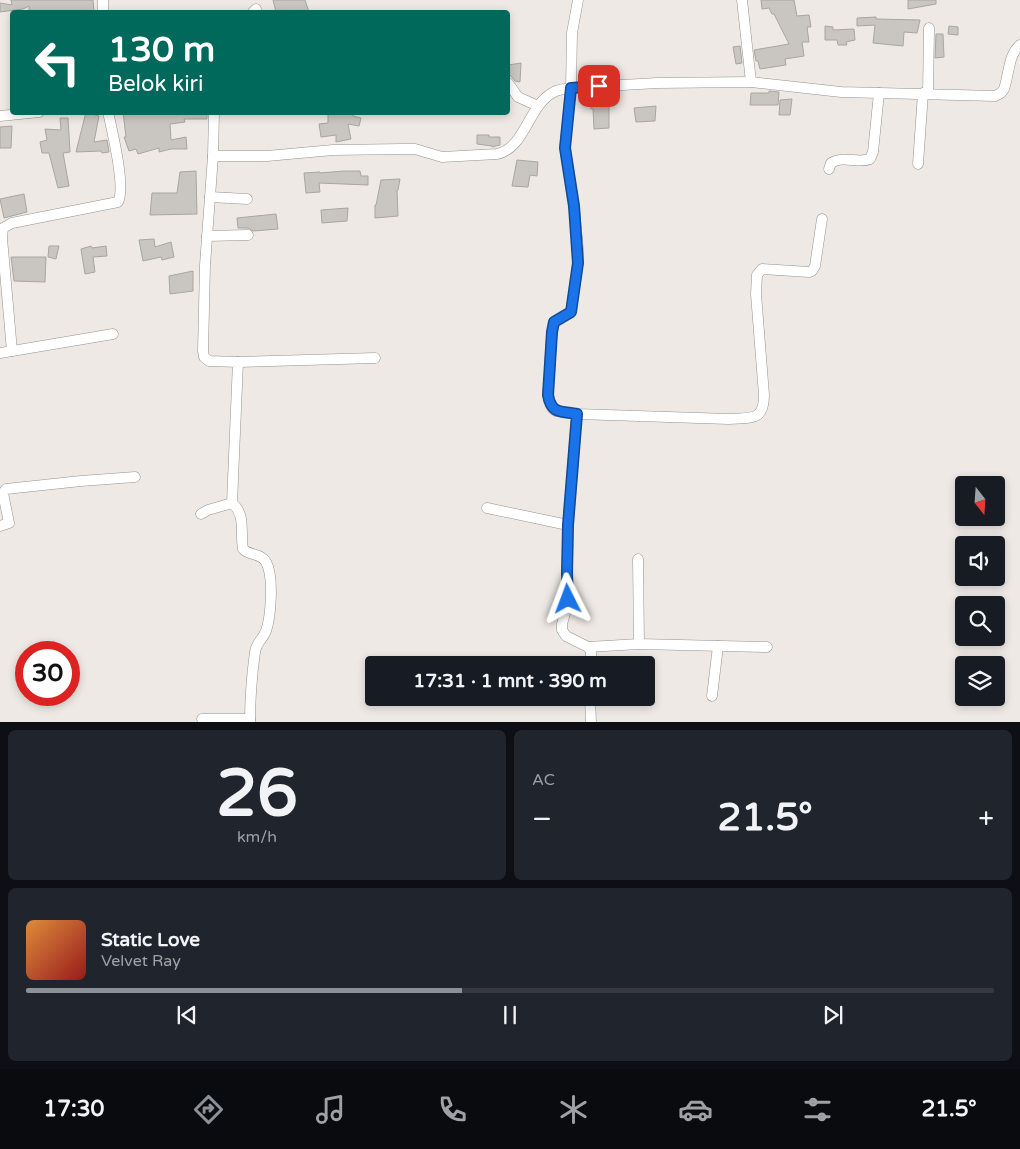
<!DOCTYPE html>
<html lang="id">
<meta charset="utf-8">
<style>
body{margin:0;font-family:"Varela Round",sans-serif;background:#20242c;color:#f1f3f6;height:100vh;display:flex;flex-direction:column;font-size:19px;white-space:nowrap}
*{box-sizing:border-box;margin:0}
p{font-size:16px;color:#9ea1a6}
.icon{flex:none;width:28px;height:28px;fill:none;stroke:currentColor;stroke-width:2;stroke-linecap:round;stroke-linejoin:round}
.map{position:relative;height:722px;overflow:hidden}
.side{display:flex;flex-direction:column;gap:8px;padding:8px;background:#0d0f14;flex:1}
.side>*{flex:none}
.hud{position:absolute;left:10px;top:10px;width:500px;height:105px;border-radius:5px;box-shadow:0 2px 8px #0003;background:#00695c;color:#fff;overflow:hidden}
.needle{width:32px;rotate:163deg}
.buttons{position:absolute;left:955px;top:476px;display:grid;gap:10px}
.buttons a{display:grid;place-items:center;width:50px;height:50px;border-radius:5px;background:#171b24;box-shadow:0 2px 8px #0003;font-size:25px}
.speed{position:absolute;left:15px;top:641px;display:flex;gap:10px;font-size:25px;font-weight:700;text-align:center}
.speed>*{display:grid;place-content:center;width:65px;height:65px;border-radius:50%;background:#171b24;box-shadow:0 2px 8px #0003;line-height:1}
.speed .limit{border:8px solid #d22;background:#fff;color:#111}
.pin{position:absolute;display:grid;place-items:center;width:42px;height:42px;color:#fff;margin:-21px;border-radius:10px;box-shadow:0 2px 8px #0006}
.me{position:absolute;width:55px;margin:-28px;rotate:357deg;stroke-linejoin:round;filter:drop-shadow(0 0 4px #0008)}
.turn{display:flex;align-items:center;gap:18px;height:105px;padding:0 15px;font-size:22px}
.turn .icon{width:65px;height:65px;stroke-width:2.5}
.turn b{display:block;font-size:35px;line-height:42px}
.big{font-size:38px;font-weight:800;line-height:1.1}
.side .tile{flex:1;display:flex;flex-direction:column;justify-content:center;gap:8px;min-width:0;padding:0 18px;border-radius:8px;background:#20242c}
.side .dial{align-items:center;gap:0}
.dial b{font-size:65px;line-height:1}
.song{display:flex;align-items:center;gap:15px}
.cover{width:60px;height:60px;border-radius:8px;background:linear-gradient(135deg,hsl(30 70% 55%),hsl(0 70% 35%))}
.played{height:5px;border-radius:2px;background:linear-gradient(90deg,#8c9099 45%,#363941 45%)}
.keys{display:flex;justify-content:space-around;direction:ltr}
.heat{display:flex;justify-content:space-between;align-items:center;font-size:28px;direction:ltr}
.side .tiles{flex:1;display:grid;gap:8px;grid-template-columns:1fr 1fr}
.tile:last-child{grid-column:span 2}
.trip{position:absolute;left:365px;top:656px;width:290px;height:50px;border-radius:5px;background:#171b24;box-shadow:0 2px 8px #0003;font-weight:800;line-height:50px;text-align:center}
.tabs{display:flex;height:80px;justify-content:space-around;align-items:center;background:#090b0e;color:#9ea1a6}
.tabs .icon{width:35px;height:35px}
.tabs .on{color:#8c9099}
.tabs b{font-size:22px;color:#f1f3f6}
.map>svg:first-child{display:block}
.building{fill:#c9c5c1;stroke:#a9a5a1}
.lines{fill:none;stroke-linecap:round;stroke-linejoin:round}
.minor-casing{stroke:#96928e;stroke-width:11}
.minor{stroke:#fff;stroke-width:10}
.route-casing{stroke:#114b97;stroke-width:12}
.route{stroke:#1a73e8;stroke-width:9}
</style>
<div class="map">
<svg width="1020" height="722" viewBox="0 0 1020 722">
<rect width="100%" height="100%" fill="#eee9e5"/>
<g class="building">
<polygon points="11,0 93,0 94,12 29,12 29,6 23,9 0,12 0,3 12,5"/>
<polygon points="273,0 305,0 309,12 276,12"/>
<polygon points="761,0 794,0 797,16 809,15 811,27 807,27 809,42 802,42 804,56 785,59 786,65 760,69 758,61 756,61 754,50 789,44 774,14 772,14 769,8 762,9"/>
<polygon points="908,0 936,0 936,4 908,9"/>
<polygon points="876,17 876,19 920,20 917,33 904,32 903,46 873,43 875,25 857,26 857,18"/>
<polygon points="825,26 833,27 833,30 854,29 855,40 846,42 847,45 838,45 837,40 825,40"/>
<polygon points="949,26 958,27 958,35 948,34"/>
<polygon points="936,34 943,34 944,57 935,58"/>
<polygon points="740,46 742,63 736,64 733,47"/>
<polygon points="521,63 520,82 515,81 511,76 508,76 508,65"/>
<polygon points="769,91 779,92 778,105 750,105 751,93 769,93"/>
<polygon points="609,99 609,128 594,129 593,109 591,109 590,102"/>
<polygon points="792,99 790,115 779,115 780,100"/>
<polygon points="656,106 655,121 636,122 634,108"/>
<polygon points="86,112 99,116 94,142 107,140 109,152 102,153 101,151 76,152"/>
<polygon points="123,112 207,112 207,119 184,119 185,122 170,124 171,140 186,137 187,149 171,149 159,152 159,148 138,154 136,149 129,151 124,137 126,137"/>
<polygon points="328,112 353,112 353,116 361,118 359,126 348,124 351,139 336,142 336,135 321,137 319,124 328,123"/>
<polygon points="60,118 68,118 70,152 63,153 69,186 58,188 49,153 42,153 40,142 47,140 45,129 61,130"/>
<polygon points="12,126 11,148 0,148 0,127"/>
<polygon points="477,135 489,135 489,137 500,137 500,145 492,147 492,146 477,144"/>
<polygon points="517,160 538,162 537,176 530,175 528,187 512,186"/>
<polygon points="196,171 197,214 150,215 152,193 177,193 180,172"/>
<polygon points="344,171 360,171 361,176 368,176 368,185 319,183 320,192 306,193 304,173 320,172 320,173"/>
<polygon points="400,179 398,190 397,190 398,216 375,218 375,205 376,205 381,180"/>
<polygon points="24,194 27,212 4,218 0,199"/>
<polygon points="348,208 347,221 322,223 321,210"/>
<polygon points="276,214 278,229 253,231 248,228 238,228 237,218"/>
<polygon points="154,239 155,247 171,242 174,257 162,260 161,257 143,261 139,240"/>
<polygon points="49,246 59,246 56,259 48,257"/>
<polygon points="91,246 92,248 106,246 107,256 93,257 95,272 85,274 81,249"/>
<polygon points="11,257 46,257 45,282 14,281"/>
<polygon points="193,271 193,291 170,294 169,276"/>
</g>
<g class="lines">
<g class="minor-casing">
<g id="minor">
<path d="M578,0L572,33L571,88L565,147L574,206L578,248V263L571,312L554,322L552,332L548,395L552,408L556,411L577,414L729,419C751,417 764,422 764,395L756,294L757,275L762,269L809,272L812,271L815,266L822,219"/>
<polyline points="742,0 751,82"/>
<polyline points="103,12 103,0"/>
<polyline points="253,12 256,9"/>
<polyline points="508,83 518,97 538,106"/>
<polyline points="928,93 929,28"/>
<path d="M214,112L213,156L205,265L203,351L204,357L209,361L238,362L232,503C246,514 240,533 243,549C250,556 261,553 266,562C274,576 271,616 266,631C263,639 256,643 255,652C252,674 250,699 250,722"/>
<polyline points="0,116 39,112"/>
<path d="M213,156H267L333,150L402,149H415L442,157L497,154C525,148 528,107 552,93C558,89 565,89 571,88L657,83L751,82L841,92L995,96L1001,93L1004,89C1009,75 1008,55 1020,45"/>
<polyline points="918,164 923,93"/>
<path d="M829,169L831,163C844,155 857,164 870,159L873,152L879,93"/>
<polyline points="210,197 247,199"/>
<polyline points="207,236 248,235"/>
<path d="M12,351L2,238L3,228L12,223L118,202C126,188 112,130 108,112"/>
<polyline points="0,353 113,334"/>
<polyline points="238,362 375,358"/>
<polyline points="577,414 568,525 567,574 569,599 562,624 562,630 566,636 588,647 591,651 591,665"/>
<polyline points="487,508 568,525"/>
<polyline points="201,514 208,510 232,503"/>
<polyline points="0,526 9,523 3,493 6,489 81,481 135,477"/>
<polyline points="638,559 639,644"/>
<polyline points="588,647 639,644 767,647"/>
<polyline points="712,696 718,646"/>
<polyline points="590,698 591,722"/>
<polyline points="202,719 250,719"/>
</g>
</g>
<use href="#minor" class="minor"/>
</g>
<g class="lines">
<g class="route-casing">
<path id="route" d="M568,599L567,574L568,525L577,414C561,411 551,414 548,395L552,332L554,322L571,312L578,263L574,206L565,148L571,88L599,86"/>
</g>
<use href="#route" class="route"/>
</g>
</svg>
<div class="buttons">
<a><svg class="needle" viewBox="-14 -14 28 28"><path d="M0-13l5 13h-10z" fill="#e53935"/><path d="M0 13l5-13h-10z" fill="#9ea1a6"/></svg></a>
<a><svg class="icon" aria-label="sound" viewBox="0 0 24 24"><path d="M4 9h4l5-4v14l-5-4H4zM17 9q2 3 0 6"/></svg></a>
<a><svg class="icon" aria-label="search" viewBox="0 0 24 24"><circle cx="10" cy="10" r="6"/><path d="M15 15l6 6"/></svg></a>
<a><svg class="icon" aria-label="layers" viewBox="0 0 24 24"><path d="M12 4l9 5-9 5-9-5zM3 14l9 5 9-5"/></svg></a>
</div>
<div class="speed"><div class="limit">30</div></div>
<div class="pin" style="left:599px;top:86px;background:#d93025"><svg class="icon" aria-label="arrive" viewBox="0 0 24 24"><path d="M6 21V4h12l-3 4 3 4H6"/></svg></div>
<svg class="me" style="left:568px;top:599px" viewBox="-20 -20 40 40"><path d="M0-17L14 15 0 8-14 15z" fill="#1a73e8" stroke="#fff" stroke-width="4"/></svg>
<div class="trip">17:31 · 1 mnt · 390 m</div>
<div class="hud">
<div class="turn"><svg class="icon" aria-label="left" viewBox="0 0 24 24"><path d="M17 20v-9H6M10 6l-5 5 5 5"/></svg><div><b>130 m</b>Belok kiri</div></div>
</div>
</div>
<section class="side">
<div class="tiles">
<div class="tile dial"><b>26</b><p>km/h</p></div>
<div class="tile"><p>AC</p>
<div class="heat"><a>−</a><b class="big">21.5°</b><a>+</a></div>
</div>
<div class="tile">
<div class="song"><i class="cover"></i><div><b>Static Love</b><p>Velvet Ray</p></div></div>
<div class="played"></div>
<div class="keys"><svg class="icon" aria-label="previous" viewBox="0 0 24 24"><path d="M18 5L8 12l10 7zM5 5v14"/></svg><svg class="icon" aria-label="pause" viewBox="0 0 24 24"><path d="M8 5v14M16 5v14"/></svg><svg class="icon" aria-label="next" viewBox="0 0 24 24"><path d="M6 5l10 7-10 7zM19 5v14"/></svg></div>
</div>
</div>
</section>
<nav class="tabs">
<b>17:30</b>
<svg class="icon on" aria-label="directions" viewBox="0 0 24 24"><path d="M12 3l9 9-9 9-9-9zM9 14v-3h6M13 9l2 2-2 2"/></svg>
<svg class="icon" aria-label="music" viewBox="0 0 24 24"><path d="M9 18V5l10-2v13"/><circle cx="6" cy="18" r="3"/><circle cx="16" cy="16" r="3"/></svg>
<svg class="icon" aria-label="phone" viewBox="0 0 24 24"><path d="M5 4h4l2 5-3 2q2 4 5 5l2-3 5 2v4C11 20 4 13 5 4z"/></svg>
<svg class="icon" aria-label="climate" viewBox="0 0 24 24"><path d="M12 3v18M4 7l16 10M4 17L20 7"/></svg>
<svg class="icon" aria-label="car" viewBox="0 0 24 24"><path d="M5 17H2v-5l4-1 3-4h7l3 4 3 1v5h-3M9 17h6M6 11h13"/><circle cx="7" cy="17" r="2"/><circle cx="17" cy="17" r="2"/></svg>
<svg class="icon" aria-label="filters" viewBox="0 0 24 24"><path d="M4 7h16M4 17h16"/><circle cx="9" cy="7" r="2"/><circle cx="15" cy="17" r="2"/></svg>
<b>21.5°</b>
</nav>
